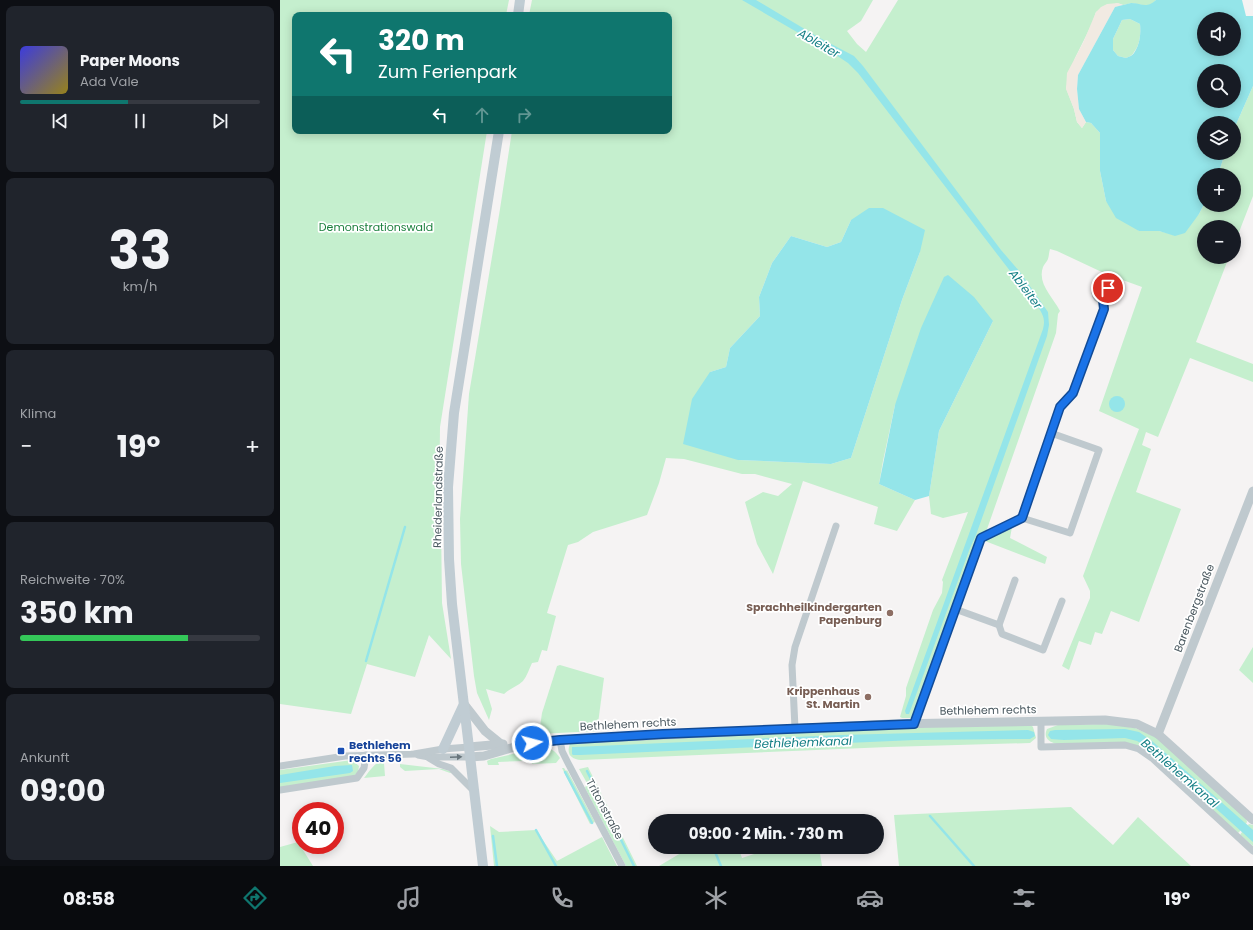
<!DOCTYPE html>
<html lang="de">
<meta charset="utf-8">
<style>
body{margin:0;font-family:Poppins,sans-serif;background:#20242c;color:#f1f3f6;height:100vh;display:flex;flex-direction:column;font-size:15px;white-space:nowrap}
*{box-sizing:border-box;margin:0}
p{font-size:13px;color:#9ea1a6}
.icon{flex:none;width:22px;height:22px;fill:none;stroke:currentColor;stroke-width:2;stroke-linecap:round;stroke-linejoin:round}
.map{position:relative;flex:1;overflow:hidden}
.sheet{display:flex;flex-direction:column;gap:6px;padding:6px;background:#0d0f14;width:280px}
.sheet>*{flex:none}
.top-card{position:absolute;left:12px;top:12px;width:380px;height:122px;border-radius:8px;box-shadow:0 2px 10px #0003;background:#0f766e;color:#fff;overflow:hidden}
.fabs{position:absolute;left:917px;top:12px;display:grid;gap:8px}
.fabs a{display:grid;place-items:center;width:44px;height:44px;border-radius:50%;background:#171b24;box-shadow:0 2px 10px #0003;font-size:20px}
.speed{position:absolute;left:12px;top:802px;display:flex;gap:8px;font-size:20px;font-weight:700;text-align:center}
.speed>*{display:grid;place-content:center;width:52px;height:52px;border-radius:50%;background:#171b24;box-shadow:0 2px 10px #0003;line-height:1}
.speed .limit{border:6px solid #d22;background:#fff;color:#111}
.pin{position:absolute;display:grid;place-items:center;width:34px;height:34px;color:#fff;margin:-17px;border:2px solid #fff;border-radius:50%;box-shadow:0 1px 4px #0007}
.me{position:absolute;width:44px;margin:-22px;rotate:83deg;stroke-linejoin:round;filter:drop-shadow(0 0 3px #0008)}
.turn{display:flex;align-items:center;gap:14px;height:84px;padding:0 20px;font-size:18px}
.turn .icon{width:52px;height:52px;stroke-width:2.5}
.turn b{display:block;font-size:28px;line-height:34px}
.lanes{display:flex;align-items:center;height:38px;padding:0 20px;background:#0003;justify-content:center;gap:20px;direction:ltr}
.lanes .off{opacity:.35}
.big{font-size:30px;font-weight:700;line-height:1.1}
.sheet .tile{flex:1;display:flex;flex-direction:column;justify-content:center;gap:6px;min-width:0;padding:0 14px;border-radius:8px;background:#20242c}
.sheet .dial{align-items:center;gap:0}
.dial b{font-size:52px;line-height:1}
.song{display:flex;align-items:center;gap:12px}
.cover{width:48px;height:48px;border-radius:6px;background:linear-gradient(135deg,hsl(240 70% 55%),hsl(50 70% 35%))}
.played{height:4px;border-radius:2px;background:linear-gradient(90deg,#0f766e 45%,#363941 45%)}
.keys{display:flex;justify-content:space-around;direction:ltr}
.heat{display:flex;justify-content:space-between;align-items:center;font-size:22px;direction:ltr}
.charge{height:6px;border-radius:3px;background:linear-gradient(90deg,#34c759 70%,#363941 0)}
.trip{position:absolute;left:368px;top:814px;width:236px;height:40px;border-radius:20px;background:#171b24;box-shadow:0 2px 10px #0003;font-weight:700;line-height:40px;text-align:center}
.tab-bar{display:flex;height:64px;justify-content:space-around;align-items:center;background:#090b0e;color:#9ea1a6}
.tab-bar .icon{width:28px;height:28px}
.tab-bar .selected{color:#0f766e}
.tab-bar b{font-size:18px;color:#f1f3f6}
main{display:flex;flex:1;min-height:0}
.map>svg:first-child{display:block}
.green{fill:#c5efce;fill-rule:evenodd}
.sand{fill:#f1eae2}
.water{fill:#94e5e9;fill-rule:evenodd}
.lines{fill:none;stroke-linecap:round;stroke-linejoin:round}
.stream{stroke:#94e5e9;stroke-width:2.5}
.minor{stroke:#bfc9ce;stroke-width:7}
.tertiary{stroke:#bfc9ce;stroke-width:9}
.secondary{stroke:#c0ccd3;stroke-width:10}
.oneway{fill:#68757c}
.route-casing{stroke:#114b97;stroke-width:10}
.route{stroke:#1a73e8;stroke-width:7}
.education-dot{fill:#8d6e63;stroke:#fff;stroke-width:1.5}
.transit-dot{fill:#1a4fb4;stroke:#fff;stroke-width:1.5}
.labels{text-anchor:middle;dominant-baseline:central;stroke-width:3.5;stroke-linejoin:round;paint-order:stroke}
.park-label{font-size:11px;fill:#1c803e;stroke:#fff}
.street-label{font-size:11px;fill:#4b5960;stroke:#fff}
.education-label{font-size:11px;font-weight:bold;fill:#785e54;stroke:#fff;text-anchor:end}
.transit-label{font-size:11px;font-weight:bold;fill:#164399;stroke:#fff;text-anchor:start}
.water-label{font-size:12px;font-style:italic;fill:#127e84;stroke:#fff}
</style>
<main>
<section class="sheet">
<div class="tile">
<div class="song"><i class="cover"></i><div><b>Paper Moons</b><p>Ada Vale</p></div></div>
<div class="played"></div>
<div class="keys"><svg class="icon" aria-label="previous" viewBox="0 0 24 24"><path d="M18 5L8 12l10 7zM5 5v14"/></svg><svg class="icon" aria-label="pause" viewBox="0 0 24 24"><path d="M8 5v14M16 5v14"/></svg><svg class="icon" aria-label="next" viewBox="0 0 24 24"><path d="M6 5l10 7-10 7zM19 5v14"/></svg></div>
</div>
<div class="tile dial"><b>33</b><p>km/h</p></div>
<div class="tile"><p>Klima</p>
<div class="heat"><a>−</a><b class="big">19°</b><a>+</a></div>
</div>
<div class="tile"><p>Reichweite · 70%</p><b class="big">350 km</b><div class="charge"></div></div>
<div class="tile"><p>Ankunft</p><b class="big">09:00</b></div>
</section>
<div class="map">
<svg width="973" height="866" viewBox="0 0 973 866">
<rect width="100%" height="100%" fill="#f5f3f3"/>
<g class="green">
<polygon points="0,0 229,0 226,15 15,15 15,131 207,131 160,427 159,519 161,520 162,603 171,659 149,635 135,677 87,664 71,714 0,704"/>
<path d="M252,0H593L581,21L567,31L577,44L586,52L618,0H876L871,5H862L852,3L843,5L837,3L816,12L812,24L795,58L786,88L794,109L797,122L802,128L806,122L811,123L820,133V171L826,201L859,231H879L895,235L919,214L924,204V205H954V175H938L945,153H954V129L973,86V196L954,245V227H924V257H949L916,342L973,364V382L910,358L878,437L866,432L862,445L871,449L856,492L901,509L859,622L831,611L822,634L815,632L811,645L799,641L789,670L782,666L810,598V591L803,576L832,498L859,429L819,411L862,287L826,274L777,251L770,249C769,252 769,256 768,259C767,262 764,264 763,267C757,284 773,297 780,311L778,314L776,333L706,532L701,534L634,718H622L620,717L626,696V688L653,610L662,593L663,582L662,580L688,512L663,518L651,514L649,496L659,431L713,321L615,405L603,461L599,484L635,500L617,531L594,524L598,507L523,481L493,574L477,544L465,502L483,492L498,496L512,484L475,474H462L404,459L386,458L379,483L367,515L313,532L298,542L288,545L267,613L276,616L267,651L262,650L258,662L252,663C249,669 247,676 243,681C237,687 230,688 224,694L206,689L212,709L209,720L197,693L194,676L181,564L180,519L189,394L220,209L232,131H389V15H249ZM571,220L640,252L622,300L571,458L551,464L458,460L430,372L446,367L450,348L480,316L479,297L492,263L511,236L547,247L561,242Z"/>
<path d="M850,19L860,24C861,33 860,45 854,52C853,55 849,57 846,58L838,56L833,50V39L842,20Z"/>
<polygon points="732,527 730,538 767,557 765,564 705,541 705,539"/>
<polygon points="973,647 973,683 959,670"/>
<polygon points="280,665 324,678 317,731 259,734 262,713 277,666"/>
<path d="M831,724L855,728L878,738L966,818L967,822L966,824L968,825L969,824L973,825V846L960,835L962,832L961,830L958,833L855,745L777,744C769,742 763,738 767,729L778,725Z"/>
<path d="M751,725L753,727L756,738L750,743L608,747L301,760C291,759 286,754 290,744L294,743L598,728Z"/>
<path d="M263,748C272,748 275,751 280,758L276,763L252,764V751Z"/>
<polygon points="246,751 246,758 243,761 218,762 219,765 208,765 207,761 211,759"/>
<polygon points="72,760 79,766 78,772 74,776 0,788 0,770"/>
<path d="M100,761L104,763L105,776L84,778C89,772 93,765 100,761Z"/>
<polygon points="120,764 163,769 172,772 170,773 159,769 125,771 120,767"/>
<polygon points="308,767 357,866 346,866 305,788 307,783 299,769"/>
<polygon points="282,768 284,768 286,771 287,770 315,822 310,824"/>
<polygon points="791,807 833,845 858,817 911,866 619,866 614,815"/>
<polygon points="210,826 219,832 256,830 277,861 322,837 337,866 214,866"/>
<polygon points="18,842 33,866 0,866 0,847"/>
<polygon points="411,847 458,847 462,858 495,847 539,847 542,866 379,866"/>
</g>
<polygon class="sand" points="838,3 843,5 835,7 798,75 797,89 799,109 806,122 802,128 797,122 794,109 786,89 787,73 803,43 816,12 821,7 827,4"/>
<g class="water">
<path d="M462,0H476L538,37L574,56L583,66L721,250L740,272L768,312L769,325L767,336L696,535L690,548L629,714H626L625,711L763,329C765,321 764,317 760,310L578,73L568,63L553,53Z"/>
<path d="M876,0H962L966,16H973V86L954,129V123H924V153H945L938,175H924V204L919,214L905,233L895,236L879,231H859L836,218L826,201L820,171V133L811,123L806,122L799,109L797,89L798,75L835,7C840,6 846,4 851,3C862,3 866,9 876,0ZM850,19L860,24C861,33 860,45 854,53C853,55 849,57 846,58L838,56L833,50V39L842,20ZM924,19H954V49H924ZM924,71H954V101H924Z"/>
<polygon points="589,208 603,208 645,230 640,252 622,300 571,458 551,464 458,460 403,444 412,399 430,372 446,367 450,348 480,316 479,297 492,263 511,236 547,247 561,242 571,220"/>
<polygon points="668,275 694,297 713,321 659,431 649,496 635,500 599,484 615,405 641,328 664,277"/>
<circle cx="837" cy="404" r="8"/>
<polygon points="845,729 859,732 872,741 973,830 973,842 868,747 857,741 845,738 784,740 771,739 768,735 770,731 775,730"/>
<polygon points="748,730 754,732 755,736 750,739 635,740 300,755 293,755 292,754 292,747 295,747 561,735"/>
<polygon points="72,765 73,771 70,773 0,783 0,775 55,766"/>
</g>
<g class="lines">
<g class="stream">
<polyline points="86,661 125,527"/>
<polyline points="307,771 354,866"/>
<polyline points="285,772 312,823"/>
<polyline points="650,816 694,866"/>
<polyline points="256,830 276,866"/>
<polyline points="213,836 217,866"/>
<polyline points="433,847 441,866"/>
</g>
<g class="minor">
<circle cx="822" cy="293" r="7"/>
<polyline points="742,518 790,533 819,450 771,433"/>
<polyline points="675,609 719,625 735,580"/>
<polyline points="719,625 722,634 763,650 782,601"/>
<polyline points="761,721 761,747 845,745 859,749 872,758 973,851"/>
<polyline points="634,724 701,538 742,518 780,407 793,393 824,309 823,300"/>
<polyline points="515,728 512,665 515,647 556,526"/>
<polyline points="280,740 282,751 288,763 342,866"/>
<polyline points="138,755 149,757 190,757"/>
<polyline points="149,758 159,764 171,768 193,790"/>
<polyline points="0,766 65,756 134,754 163,749 189,747"/>
<polyline points="0,790 77,778 84,768 86,755"/>
</g>
<g class="tertiary">
<polyline points="184,704 205,731 221,744"/>
<polyline points="878,734 973,491"/>
<polyline points="189,747 223,744"/>
<polyline points="190,757 204,756 241,745 280,740 612,724 825,720 857,724 878,734 973,820"/>
</g>
<g class="secondary">
<polyline points="238,15 240,0"/>
<polyline points="163,749 183,706"/>
<polyline points="203,866 172,604 169,559 168,487 174,413 219,131"/>
</g>
</g>
<defs><path id="oneway-solid" d="M-6-.8H1V-3.2L6.5 0L1 3.2V.8H-6Z"/></defs>
<use class="oneway" href="#oneway-solid" transform="translate(176 757) rotate(-2)"/>
<g class="lines">
<g class="route-casing">
<polyline id="route" points="252,743 280,740 383,734 634,724 701,538 742,518 780,407 793,393 824,309 823,300 829,296 828,288"/>
</g>
<use href="#route" class="route"/>
</g>
<g class="education-dot">
<circle cx="610" cy="613" r="4"/>
<circle cx="588" cy="697" r="4"/>
</g>
<rect class="transit-dot" x="57" y="747" width="8" height="8" rx="2"/>
<g class="labels">
<g class="park-label">
<text x="96" y="227">Demonstrationswald</text>
</g>
<g class="street-label">
<text transform="translate(158 497) rotate(-89)">Rheiderlandstraße</text>
<text transform="translate(914 608) rotate(-69)">Barenbergstraße</text>
<text transform="translate(708 710) rotate(-1)">Bethlehem rechts</text>
<text transform="translate(348 724) rotate(-3)">Bethlehem rechts</text>
<text transform="translate(325 809) rotate(62)">Tritonstraße</text>
</g>
<g class="education-label">
<text x="602" y="607">Sprachheilkindergarten<tspan x="602" dy="13">Papenburg</tspan></text>
<text x="580" y="691">Krippenhaus<tspan x="580" dy="13">St. Martin</tspan></text>
</g>
<g class="transit-label">
<text x="69" y="745">Bethlehem<tspan x="69" dy="13">rechts 56</tspan></text>
</g>
<g class="water-label">
<text transform="translate(539 43) rotate(30)">Ableiter</text>
<text transform="translate(746 289) rotate(53)">Ableiter</text>
<text transform="translate(523 742) rotate(-2)">Bethlehemkanal</text>
<text transform="translate(900 773) rotate(41)">Bethlehemkanal</text>
</g>
</g>
</svg>
<div class="fabs">
<a><svg class="icon" aria-label="sound" viewBox="0 0 24 24"><path d="M4 9h4l5-4v14l-5-4H4zM17 9q2 3 0 6"/></svg></a>
<a><svg class="icon" aria-label="search" viewBox="0 0 24 24"><circle cx="10" cy="10" r="6"/><path d="M15 15l6 6"/></svg></a>
<a><svg class="icon" aria-label="layers" viewBox="0 0 24 24"><path d="M12 4l9 5-9 5-9-5zM3 14l9 5 9-5"/></svg></a>
<a>+</a>
<a>−</a>
</div>
<div class="speed"><div class="limit">40</div></div>
<div class="pin" style="left:828px;top:288px;background:#d93025"><svg class="icon" aria-label="arrive" viewBox="0 0 24 24"><path d="M6 21V4h12l-3 4 3 4H6"/></svg></div>
<svg class="me" style="left:252px;top:743px" viewBox="-20 -20 40 40"><circle r="17" fill="#1a73e8" stroke="#fff" stroke-width="3"/><path d="M0-11L8 9 0 5-8 9z" fill="#fff"/></svg>
<div class="trip">09:00 · 2 Min. · 730 m</div>
<div class="top-card">
<div class="turn"><svg class="icon" aria-label="left" viewBox="0 0 24 24"><path d="M17 20v-9H6M10 6l-5 5 5 5"/></svg><div><b>320 m</b>Zum Ferienpark</div></div>
<div class="lanes"><svg class="icon" aria-label="left" viewBox="0 0 24 24"><path d="M17 20v-9H6M10 6l-5 5 5 5"/></svg><svg class="icon off" aria-label="ahead" viewBox="0 0 24 24"><path d="M12 20V5M6 11l6-6 6 6"/></svg><svg class="icon off" aria-label="right" viewBox="0 0 24 24"><path d="M7 20v-9h11M14 6l5 5-5 5"/></svg></div>
</div>
</div>
</main>
<nav class="tab-bar">
<b>08:58</b>
<svg class="icon selected" aria-label="directions" viewBox="0 0 24 24"><path d="M12 3l9 9-9 9-9-9zM9 14v-3h6M13 9l2 2-2 2"/></svg>
<svg class="icon" aria-label="music" viewBox="0 0 24 24"><path d="M9 18V5l10-2v13"/><circle cx="6" cy="18" r="3"/><circle cx="16" cy="16" r="3"/></svg>
<svg class="icon" aria-label="phone" viewBox="0 0 24 24"><path d="M5 4h4l2 5-3 2q2 4 5 5l2-3 5 2v4C11 20 4 13 5 4z"/></svg>
<svg class="icon" aria-label="climate" viewBox="0 0 24 24"><path d="M12 3v18M4 7l16 10M4 17L20 7"/></svg>
<svg class="icon" aria-label="car" viewBox="0 0 24 24"><path d="M5 17H2v-5l4-1 3-4h7l3 4 3 1v5h-3M9 17h6M6 11h13"/><circle cx="7" cy="17" r="2"/><circle cx="17" cy="17" r="2"/></svg>
<svg class="icon" aria-label="filters" viewBox="0 0 24 24"><path d="M4 7h16M4 17h16"/><circle cx="9" cy="7" r="2"/><circle cx="15" cy="17" r="2"/></svg>
<b>19°</b>
</nav>
